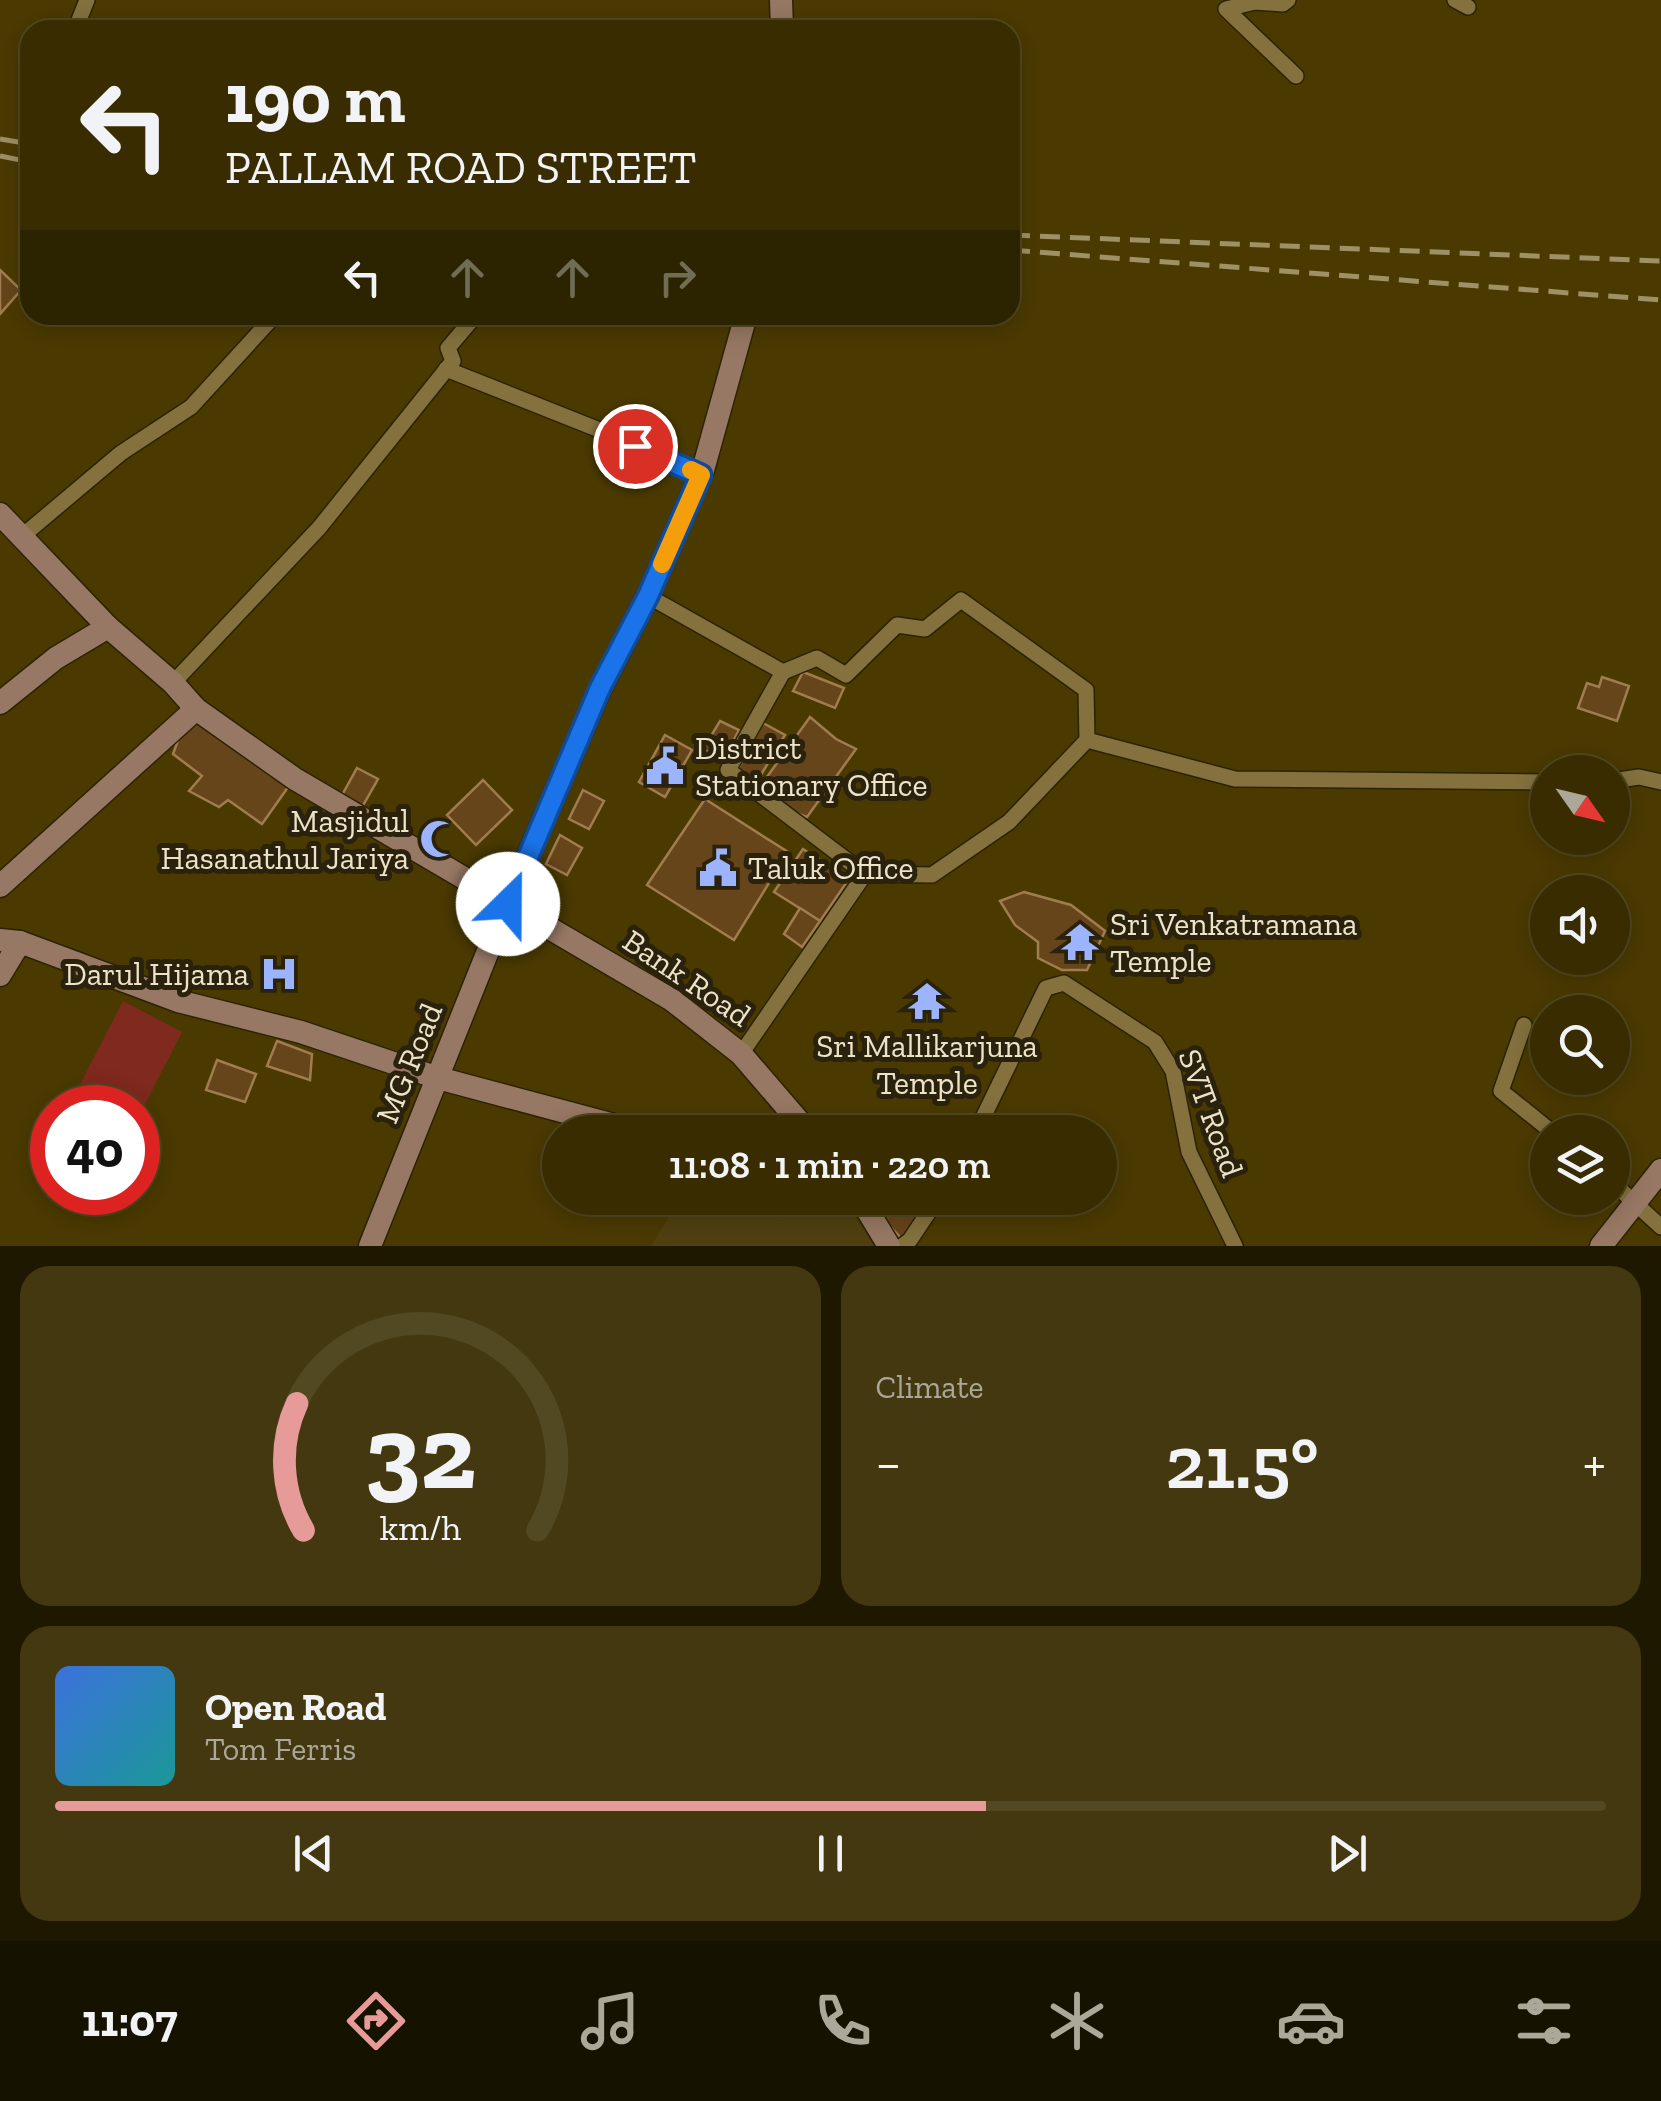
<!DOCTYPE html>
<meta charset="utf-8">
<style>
body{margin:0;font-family:"Zilla Slab",serif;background:#43380f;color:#f1f3f6;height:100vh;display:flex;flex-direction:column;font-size:38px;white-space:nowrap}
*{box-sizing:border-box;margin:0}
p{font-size:32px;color:#aba799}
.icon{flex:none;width:55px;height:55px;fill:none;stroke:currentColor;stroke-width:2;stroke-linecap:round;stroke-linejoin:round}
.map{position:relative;height:1246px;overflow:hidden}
.sheet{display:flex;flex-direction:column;gap:20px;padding:20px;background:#1f1800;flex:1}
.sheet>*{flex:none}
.banner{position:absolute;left:20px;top:20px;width:1000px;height:305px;border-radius:30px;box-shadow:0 5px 25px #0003,0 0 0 2px #524822;background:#382c00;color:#f1f3f6;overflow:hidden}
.needle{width:65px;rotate:124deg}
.tools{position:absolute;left:1530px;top:755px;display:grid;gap:20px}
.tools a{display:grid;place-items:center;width:100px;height:100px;border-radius:50%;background:#382c00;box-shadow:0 5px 25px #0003,0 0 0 2px #524822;font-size:50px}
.speed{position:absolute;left:30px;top:1085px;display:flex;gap:20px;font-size:50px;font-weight:700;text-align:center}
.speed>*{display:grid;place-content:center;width:130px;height:130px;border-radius:50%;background:#382c00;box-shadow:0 5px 25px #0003,0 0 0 2px #524822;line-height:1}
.speed .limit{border:15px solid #d22;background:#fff;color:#111}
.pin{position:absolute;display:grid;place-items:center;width:85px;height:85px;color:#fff;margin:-42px;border:5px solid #fff;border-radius:50%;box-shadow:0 2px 10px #0007}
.me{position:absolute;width:110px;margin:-55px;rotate:23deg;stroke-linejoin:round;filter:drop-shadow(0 0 8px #0008)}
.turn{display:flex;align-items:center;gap:35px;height:210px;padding:0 40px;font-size:45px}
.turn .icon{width:130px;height:130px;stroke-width:2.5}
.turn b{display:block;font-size:70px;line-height:85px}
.lanes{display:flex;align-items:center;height:95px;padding:0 40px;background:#0003;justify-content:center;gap:50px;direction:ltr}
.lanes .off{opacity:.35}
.big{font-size:75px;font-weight:600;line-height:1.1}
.sheet .tile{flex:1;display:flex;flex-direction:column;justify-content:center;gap:15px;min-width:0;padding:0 35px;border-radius:30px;background:#43380f}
.sheet .dial{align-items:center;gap:0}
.dial svg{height:260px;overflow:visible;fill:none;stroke:#524822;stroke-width:7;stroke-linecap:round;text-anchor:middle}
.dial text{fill:#f1f3f6;stroke:none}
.song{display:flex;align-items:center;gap:30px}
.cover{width:120px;height:120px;border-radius:15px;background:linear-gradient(135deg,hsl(220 70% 55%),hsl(180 70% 35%))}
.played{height:10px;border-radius:5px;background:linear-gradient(90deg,#e69b98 60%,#524822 60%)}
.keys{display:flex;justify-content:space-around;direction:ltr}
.heat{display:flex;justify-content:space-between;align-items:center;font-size:55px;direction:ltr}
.sheet .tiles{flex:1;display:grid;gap:20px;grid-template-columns:1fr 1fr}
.tile:last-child{grid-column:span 2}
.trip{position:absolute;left:542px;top:1115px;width:575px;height:100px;border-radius:50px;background:#382c00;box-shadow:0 5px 25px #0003,0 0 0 2px #524822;font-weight:600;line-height:100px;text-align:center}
.tabs{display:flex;height:160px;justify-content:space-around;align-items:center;background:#161200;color:#aba799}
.tabs .icon{width:70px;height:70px}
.tabs .current{color:#e69b98}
.tabs b{font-size:45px;color:#f1f3f6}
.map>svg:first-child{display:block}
.built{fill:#514111}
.green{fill:#80291e}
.building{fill:#67451a;stroke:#a07c51;stroke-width:2.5}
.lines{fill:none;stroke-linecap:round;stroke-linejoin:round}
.street-casing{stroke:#2c2206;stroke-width:18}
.secondary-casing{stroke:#2c2206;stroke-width:25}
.street{stroke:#84713e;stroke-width:15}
.secondary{stroke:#977864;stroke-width:22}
.rail{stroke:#9f9167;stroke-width:5;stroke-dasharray:20 10;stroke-linecap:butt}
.route-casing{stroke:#114b97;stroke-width:25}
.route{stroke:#1a73e8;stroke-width:18}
.slow{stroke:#f59e0b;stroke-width:18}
.labels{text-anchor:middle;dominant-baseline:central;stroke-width:10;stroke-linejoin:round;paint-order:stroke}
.poi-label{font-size:32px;fill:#ede3c8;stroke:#2a220d;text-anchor:start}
.street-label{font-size:32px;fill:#ede3c8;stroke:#2a220d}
</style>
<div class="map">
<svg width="1661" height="1246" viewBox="0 0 1661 1246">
<rect width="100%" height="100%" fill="#4b3a00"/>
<polygon class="built" points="681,1198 759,1198 778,1218 796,1198 843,1198 874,1246 651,1246"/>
<polygon class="green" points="123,1001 182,1032 138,1118 138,1108 102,1107 75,1094"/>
<g class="building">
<polygon points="0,270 21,290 0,314"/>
<polygon points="803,672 844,688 835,708 793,691"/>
<polygon points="1602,677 1629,686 1617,721 1578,708 1587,683 1599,687"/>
<polygon points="195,717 291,783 262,824 228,800 219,807 189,791 202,776 173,754 180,735"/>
<polygon points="810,717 836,739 856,749 807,817 790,811 759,788"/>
<polygon points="720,721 739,730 723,760 703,749"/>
<polygon points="763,723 785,735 756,783 738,769"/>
<polygon points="665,735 692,750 665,797 639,782"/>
<polygon points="357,768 378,779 361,809 341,797"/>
<polygon points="483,780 512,810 476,845 447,815"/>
<polygon points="583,790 604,801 589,829 569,819"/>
<polygon points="705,799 788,852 734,940 647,885"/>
<polygon points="560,835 582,848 567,875 546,864"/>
<polygon points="803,849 849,879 820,921 774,892"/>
<polygon points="1024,892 1071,905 1105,931 1087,970 1062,970 1038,958 1038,942 1015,925 1000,901"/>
<polygon points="800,908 820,921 802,947 784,934"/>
<polygon points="277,1041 312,1054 310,1080 267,1066"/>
<polygon points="217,1060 256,1074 245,1102 206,1090"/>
<polygon points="896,1198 931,1198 902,1239 882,1218"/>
</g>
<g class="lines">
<g class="street-casing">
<g id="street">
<polyline points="1288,0 1283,4 1255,2 1226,9 1296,76"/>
<polyline points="1455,0 1468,7"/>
<polyline points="75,30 87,0"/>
<polyline points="446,369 602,431 701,475"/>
<polyline points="20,538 121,453 191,407 275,315"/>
<polyline points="648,596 783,672 728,770 865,874 741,1054"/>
<polyline points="783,672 817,658 846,675 897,625 925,629 961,600 1086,690 1087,740"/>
<polyline points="173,683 319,528 453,361 448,348 476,315"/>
<polyline points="1612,781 1639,777 1661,782"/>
<polyline points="865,874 932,875 1009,822 1087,740 1235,779 1548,782"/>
<polyline points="1524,1025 1501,1091 1552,1132"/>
<polyline points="976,1132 1046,988 1064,983 1155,1042 1173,1071 1189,1152 1235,1246"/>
<polyline points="1612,1182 1661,1227"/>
<polyline points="902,1246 910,1240 938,1198"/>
</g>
</g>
<g class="secondary-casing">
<g id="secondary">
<polyline points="781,0 782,30"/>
<polyline points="0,514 108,627 173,683 196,709 295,779 672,1000 741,1054 808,1132"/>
<polyline points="0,703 56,658 108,627"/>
<polyline points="0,886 196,709"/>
<polyline points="0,940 20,942 178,1001 301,1032 438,1078 640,1132"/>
<polyline points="0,975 20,942"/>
<polyline points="860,1198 889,1246"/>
<polyline points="370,1246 500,921 600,689 648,596 703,470 746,315"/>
<polyline points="1601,1246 1661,1170"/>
</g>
</g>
<use href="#street" class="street"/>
<use href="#secondary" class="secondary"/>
<g class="rail">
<polyline points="0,139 30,144"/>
<polyline points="0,156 30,162"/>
<polyline points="1010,235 1661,261"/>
<polyline points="1010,250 1661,300"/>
</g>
</g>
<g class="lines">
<g class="route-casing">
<polyline id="route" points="508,904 600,688 648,596 701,475 635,446"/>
</g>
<use href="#route" class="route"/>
<polyline class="slow" points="662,564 701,475 691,470"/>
</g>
<defs>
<g id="civic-bare" transform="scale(3)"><path d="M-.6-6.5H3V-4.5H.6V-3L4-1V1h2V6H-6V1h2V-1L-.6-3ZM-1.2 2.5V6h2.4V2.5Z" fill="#9cb4fd" stroke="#2a220d" stroke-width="2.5" paint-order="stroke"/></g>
<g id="mosque-bare" transform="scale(3)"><path d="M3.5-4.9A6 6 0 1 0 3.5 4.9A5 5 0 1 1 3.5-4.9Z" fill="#9cb4fd" stroke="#2a220d" stroke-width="2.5" paint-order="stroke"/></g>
<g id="temple-bare" transform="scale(3)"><path d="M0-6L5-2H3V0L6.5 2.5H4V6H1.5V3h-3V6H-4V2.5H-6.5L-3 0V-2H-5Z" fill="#9cb4fd" stroke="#2a220d" stroke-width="2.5" paint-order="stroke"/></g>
<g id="hospital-bare" transform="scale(3)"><path d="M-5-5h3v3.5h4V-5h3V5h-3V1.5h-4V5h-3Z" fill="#9cb4fd" stroke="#2a220d" stroke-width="2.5" paint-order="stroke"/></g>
</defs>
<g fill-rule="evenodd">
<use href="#civic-bare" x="665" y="766"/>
<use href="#mosque-bare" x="439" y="839"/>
<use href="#civic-bare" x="718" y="868"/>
<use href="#temple-bare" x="1080" y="942"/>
<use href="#hospital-bare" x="279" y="974"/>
<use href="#temple-bare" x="927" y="1001"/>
</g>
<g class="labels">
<g class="poi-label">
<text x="695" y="748">District<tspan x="695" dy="37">Stationary Office</tspan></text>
<text x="409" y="821" text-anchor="end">Masjidul<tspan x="409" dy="37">Hasanathul Jariya</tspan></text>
<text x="748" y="868">Taluk Office</text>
<text x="1110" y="924">Sri Venkatramana<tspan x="1110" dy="37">Temple</tspan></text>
<text x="249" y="974" text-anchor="end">Darul Hijama</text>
<text x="927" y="1046" text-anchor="middle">Sri Mallikarjuna<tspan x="927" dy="37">Temple</tspan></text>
</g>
<g class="street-label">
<text transform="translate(687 978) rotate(34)">Bank Road</text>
<text transform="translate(409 1063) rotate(-68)">MG Road</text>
<text transform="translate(1211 1113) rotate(70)">SVT Road</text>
</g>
</g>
</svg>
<div class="tools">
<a><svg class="needle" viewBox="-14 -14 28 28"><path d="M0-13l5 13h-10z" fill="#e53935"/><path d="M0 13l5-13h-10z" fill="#aba799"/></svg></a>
<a><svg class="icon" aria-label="sound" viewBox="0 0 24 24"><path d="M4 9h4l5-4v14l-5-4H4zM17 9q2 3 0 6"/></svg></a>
<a><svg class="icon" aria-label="search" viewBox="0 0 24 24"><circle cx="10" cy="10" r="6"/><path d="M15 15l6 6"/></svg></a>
<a><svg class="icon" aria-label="layers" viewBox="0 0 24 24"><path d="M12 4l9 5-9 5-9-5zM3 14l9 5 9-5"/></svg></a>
</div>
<div class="speed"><div class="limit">40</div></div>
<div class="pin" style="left:635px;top:446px;background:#d93025"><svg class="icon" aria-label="arrive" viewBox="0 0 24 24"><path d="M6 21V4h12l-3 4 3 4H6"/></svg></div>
<svg class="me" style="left:508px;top:904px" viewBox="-20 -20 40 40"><circle r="19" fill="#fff"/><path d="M0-13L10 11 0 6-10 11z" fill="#1a73e8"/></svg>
<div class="trip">11:08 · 1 min · 220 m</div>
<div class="banner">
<div class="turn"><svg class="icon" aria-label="left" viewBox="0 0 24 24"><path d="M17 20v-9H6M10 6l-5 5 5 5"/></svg><div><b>190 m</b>PALLAM ROAD STREET</div></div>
<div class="lanes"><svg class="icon" aria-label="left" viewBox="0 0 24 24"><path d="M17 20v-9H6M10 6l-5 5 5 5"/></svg><svg class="icon off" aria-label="ahead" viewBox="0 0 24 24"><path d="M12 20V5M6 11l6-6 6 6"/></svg><svg class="icon off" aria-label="ahead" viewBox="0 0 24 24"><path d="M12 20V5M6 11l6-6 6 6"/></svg><svg class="icon off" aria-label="right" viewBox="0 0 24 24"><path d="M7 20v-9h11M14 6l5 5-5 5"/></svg></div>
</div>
</div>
<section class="sheet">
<div class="tiles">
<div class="tile dial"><svg viewBox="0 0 100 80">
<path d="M14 69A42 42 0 1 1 86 69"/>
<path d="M14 69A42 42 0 0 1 12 30" stroke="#e69b98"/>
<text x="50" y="56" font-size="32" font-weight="700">32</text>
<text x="50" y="72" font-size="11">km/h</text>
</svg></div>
<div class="tile"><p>Climate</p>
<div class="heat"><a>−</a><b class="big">21.5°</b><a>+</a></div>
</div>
<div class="tile">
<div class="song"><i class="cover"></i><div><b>Open Road</b><p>Tom Ferris</p></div></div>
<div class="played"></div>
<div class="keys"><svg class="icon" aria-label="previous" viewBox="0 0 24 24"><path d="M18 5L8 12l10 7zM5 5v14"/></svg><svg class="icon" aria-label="pause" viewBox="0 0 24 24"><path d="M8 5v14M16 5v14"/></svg><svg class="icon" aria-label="next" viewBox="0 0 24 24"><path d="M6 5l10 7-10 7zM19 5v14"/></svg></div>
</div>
</div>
</section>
<nav class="tabs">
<b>11:07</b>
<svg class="icon current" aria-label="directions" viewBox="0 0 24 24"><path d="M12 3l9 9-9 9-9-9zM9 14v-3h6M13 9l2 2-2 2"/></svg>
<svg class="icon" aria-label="music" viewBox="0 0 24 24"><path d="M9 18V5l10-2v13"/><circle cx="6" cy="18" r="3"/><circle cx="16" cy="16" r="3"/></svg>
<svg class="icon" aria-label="phone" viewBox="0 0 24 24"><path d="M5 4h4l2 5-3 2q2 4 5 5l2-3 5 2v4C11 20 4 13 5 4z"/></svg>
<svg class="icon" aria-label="climate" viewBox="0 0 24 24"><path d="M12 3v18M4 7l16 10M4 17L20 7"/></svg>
<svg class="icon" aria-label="car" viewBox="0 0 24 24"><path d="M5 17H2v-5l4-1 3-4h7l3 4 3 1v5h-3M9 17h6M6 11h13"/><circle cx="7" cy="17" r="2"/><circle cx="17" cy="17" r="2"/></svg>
<svg class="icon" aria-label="filters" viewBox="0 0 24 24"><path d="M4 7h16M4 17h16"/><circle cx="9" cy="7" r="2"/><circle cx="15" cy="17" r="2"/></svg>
</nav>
